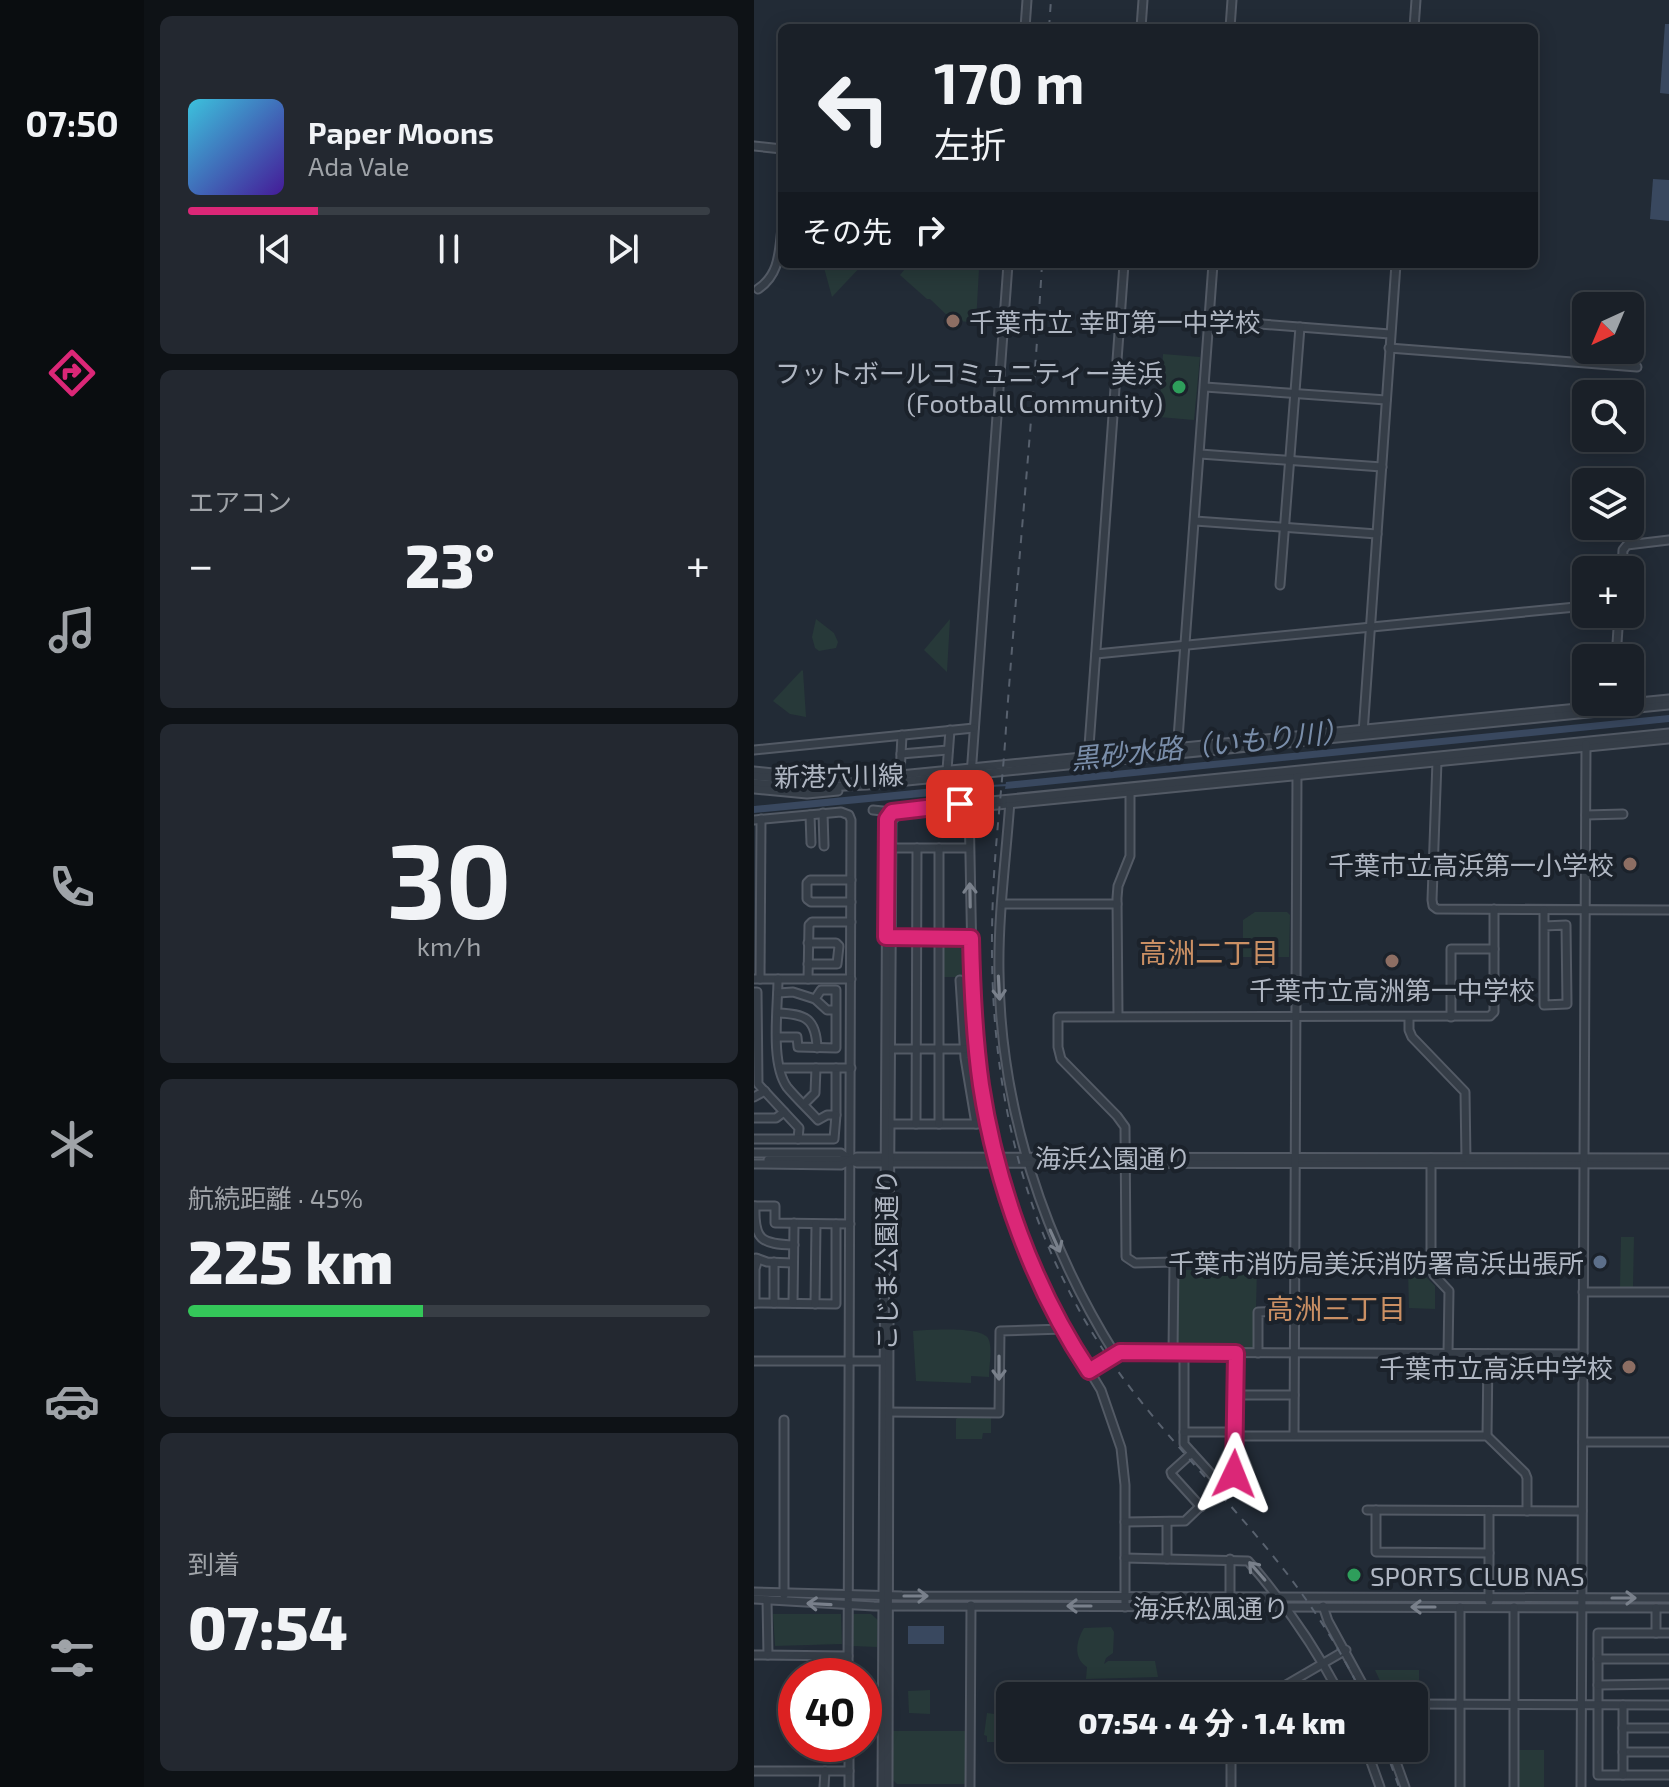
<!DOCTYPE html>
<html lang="ja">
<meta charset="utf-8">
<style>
body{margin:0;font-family:"Exo 2","Noto Sans JP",sans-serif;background:#232830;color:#f1f3f6;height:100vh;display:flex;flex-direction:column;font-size:30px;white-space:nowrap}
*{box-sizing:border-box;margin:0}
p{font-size:26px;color:#9fa3a8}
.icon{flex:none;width:44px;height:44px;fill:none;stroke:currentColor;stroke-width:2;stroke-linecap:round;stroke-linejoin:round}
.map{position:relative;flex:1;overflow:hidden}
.drawer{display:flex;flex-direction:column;gap:16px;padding:16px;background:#0e1216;width:610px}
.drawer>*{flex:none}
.top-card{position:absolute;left:24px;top:24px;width:760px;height:244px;border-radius:12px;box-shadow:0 4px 20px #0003,0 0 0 2px #383e45;background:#1a2028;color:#f1f3f6;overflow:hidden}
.needle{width:52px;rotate:224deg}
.tools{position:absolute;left:818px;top:292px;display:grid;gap:16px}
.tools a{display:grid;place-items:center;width:72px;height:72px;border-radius:12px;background:#1a2028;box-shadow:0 4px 20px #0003,0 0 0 2px #383e45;font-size:40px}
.speed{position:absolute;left:24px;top:1658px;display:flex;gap:16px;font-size:40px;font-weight:700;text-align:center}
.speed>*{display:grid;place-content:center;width:104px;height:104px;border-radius:50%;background:#1a2028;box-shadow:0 4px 20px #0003,0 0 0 2px #383e45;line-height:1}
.speed .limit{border:12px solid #d22;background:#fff;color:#111}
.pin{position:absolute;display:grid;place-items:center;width:68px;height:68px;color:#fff;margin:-34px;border-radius:16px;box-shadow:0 4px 12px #0006}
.me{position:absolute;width:88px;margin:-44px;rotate:2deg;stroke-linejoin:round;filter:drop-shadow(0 0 6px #0008)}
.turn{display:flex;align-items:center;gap:28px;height:168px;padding:0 24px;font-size:36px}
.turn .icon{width:104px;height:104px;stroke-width:2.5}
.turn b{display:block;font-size:56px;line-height:68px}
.then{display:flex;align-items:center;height:76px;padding:0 24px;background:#0003;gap:16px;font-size:30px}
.big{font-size:60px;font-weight:800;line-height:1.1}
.drawer .tile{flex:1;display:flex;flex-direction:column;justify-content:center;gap:12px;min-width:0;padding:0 28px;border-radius:12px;background:#232830}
.drawer .dial{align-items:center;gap:0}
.dial b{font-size:104px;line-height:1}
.song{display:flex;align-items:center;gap:24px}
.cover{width:96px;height:96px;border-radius:12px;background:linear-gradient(135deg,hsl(190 70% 55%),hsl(260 70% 35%))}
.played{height:8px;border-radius:4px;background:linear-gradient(90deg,#db2777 25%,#383e45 25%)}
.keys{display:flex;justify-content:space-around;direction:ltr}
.heat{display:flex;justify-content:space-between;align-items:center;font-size:44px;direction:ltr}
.charge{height:12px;border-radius:6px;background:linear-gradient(90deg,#34c759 45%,#383e45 0)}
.trip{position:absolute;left:242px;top:1682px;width:432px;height:80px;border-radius:12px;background:#1a2028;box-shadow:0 4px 20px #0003,0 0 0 2px #383e45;font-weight:800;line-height:80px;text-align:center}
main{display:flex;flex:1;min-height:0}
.menu{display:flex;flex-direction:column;width:144px;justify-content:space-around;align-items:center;background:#0a0d10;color:#9fa3a8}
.menu .icon{width:56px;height:56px}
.menu .selected{color:#db2777}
.menu b{font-size:36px;color:#f1f3f6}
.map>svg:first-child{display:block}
.green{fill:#273939}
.water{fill:#39485f}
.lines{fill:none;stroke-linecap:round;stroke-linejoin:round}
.stream{stroke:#39485f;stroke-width:2}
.minor-casing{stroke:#535a65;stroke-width:11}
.minor{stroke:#353d47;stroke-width:7}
.rail{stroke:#58616e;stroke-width:2;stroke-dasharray:8 8;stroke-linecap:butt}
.oneway{stroke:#79808b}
.route-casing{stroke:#8e194d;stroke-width:20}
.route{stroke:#db2777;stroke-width:14}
.education-dot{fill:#8d6e63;stroke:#1b222b;stroke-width:3}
.leisure-dot{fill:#2e9e5b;stroke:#1b222b;stroke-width:3}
.service-dot{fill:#5c6f8a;stroke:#1b222b;stroke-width:3}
.labels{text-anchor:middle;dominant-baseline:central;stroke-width:8;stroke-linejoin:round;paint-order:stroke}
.poi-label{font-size:26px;fill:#b0b7c3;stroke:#1b222b;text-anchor:end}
.street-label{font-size:26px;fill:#b0b7c3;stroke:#1b222b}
.water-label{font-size:28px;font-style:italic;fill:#7a8eaa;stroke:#1b222b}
.neighbourhood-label{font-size:28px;fill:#cb9064;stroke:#1b222b}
</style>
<main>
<nav class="menu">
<b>07:50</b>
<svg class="icon selected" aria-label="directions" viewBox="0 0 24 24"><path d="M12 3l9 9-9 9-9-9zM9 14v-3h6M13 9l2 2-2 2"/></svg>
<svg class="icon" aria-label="music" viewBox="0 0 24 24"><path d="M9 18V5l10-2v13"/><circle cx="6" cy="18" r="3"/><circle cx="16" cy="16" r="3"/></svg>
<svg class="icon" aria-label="phone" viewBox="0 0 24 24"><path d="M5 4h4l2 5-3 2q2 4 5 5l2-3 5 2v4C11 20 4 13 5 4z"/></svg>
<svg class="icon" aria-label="climate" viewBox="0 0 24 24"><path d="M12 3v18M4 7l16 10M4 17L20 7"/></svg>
<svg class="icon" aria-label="car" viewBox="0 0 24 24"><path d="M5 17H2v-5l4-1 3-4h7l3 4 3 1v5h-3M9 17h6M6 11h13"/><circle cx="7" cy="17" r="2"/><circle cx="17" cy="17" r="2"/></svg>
<svg class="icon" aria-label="filters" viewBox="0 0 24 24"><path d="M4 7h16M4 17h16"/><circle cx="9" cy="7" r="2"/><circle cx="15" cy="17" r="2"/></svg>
</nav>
<section class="drawer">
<div class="tile">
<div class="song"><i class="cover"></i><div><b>Paper Moons</b><p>Ada Vale</p></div></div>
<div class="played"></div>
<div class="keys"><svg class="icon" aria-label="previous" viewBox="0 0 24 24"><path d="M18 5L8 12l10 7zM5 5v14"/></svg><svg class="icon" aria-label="pause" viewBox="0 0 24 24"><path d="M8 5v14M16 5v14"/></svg><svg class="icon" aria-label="next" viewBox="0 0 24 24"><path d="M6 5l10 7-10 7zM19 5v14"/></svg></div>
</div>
<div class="tile"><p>エアコン</p>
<div class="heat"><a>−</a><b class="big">23°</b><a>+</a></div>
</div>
<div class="tile dial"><b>30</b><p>km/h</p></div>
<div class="tile"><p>航続距離 · 45%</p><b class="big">225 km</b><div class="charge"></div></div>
<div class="tile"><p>到着</p><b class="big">07:54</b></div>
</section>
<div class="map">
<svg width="915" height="1787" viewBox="0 0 915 1787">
<rect width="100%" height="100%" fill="#222b36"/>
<g class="green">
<polygon points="69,264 109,264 78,297"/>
<polygon points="155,264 208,264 225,269 222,323 198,320 176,299 173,299 146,275"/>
<polygon points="409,354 446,357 440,420 405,417"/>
<polygon points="62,619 80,633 84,642 82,648 65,651 61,648 58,637"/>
<polygon points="196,619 193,672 170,650"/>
<polygon points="48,670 49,671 52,717 36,714 19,701"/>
<polygon points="501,912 533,912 536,915 535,957 489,957 489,920"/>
<polygon points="189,941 212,941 212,977 190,977 187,975"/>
<polygon points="867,1237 880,1237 879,1287 866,1287"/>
<polygon points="461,1269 503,1269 501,1348 425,1348 423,1345 423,1270"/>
<polygon points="654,1271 666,1271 681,1286 681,1309 655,1308"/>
<path d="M159,1331C173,1330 226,1326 234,1338C239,1347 235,1366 235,1377L217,1376V1383L162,1381Z"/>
<polygon points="228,1415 237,1416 237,1433 229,1433 228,1439 202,1439 202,1419 206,1416 226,1418"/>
<polygon points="19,1614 87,1614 88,1644 21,1646"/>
<polygon points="99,1614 117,1614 124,1620 123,1647 99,1646"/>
<path d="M357,1627L360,1632L359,1653L352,1658L350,1664L354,1661H401L404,1677L332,1679L333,1667C319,1658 322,1641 330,1628Z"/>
<polygon points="621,1670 665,1670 665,1698 633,1696"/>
<polygon points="176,1690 176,1714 155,1713 154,1691"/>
<polygon points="233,1713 248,1715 248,1725 256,1732 258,1755 244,1755 245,1746 242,1746 241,1742 233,1742 233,1736 230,1735"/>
<polygon points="139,1731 213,1731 213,1782 210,1784 143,1784 139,1780"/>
<rect x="762" y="1750" width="28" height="37"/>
</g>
<g class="water">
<polygon points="911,24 915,24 915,94 906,93"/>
<polygon points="899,179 915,180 915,221 896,219"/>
<polygon points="915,715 915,722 251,789 252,782"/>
<polygon points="210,785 209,793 0,813 0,806"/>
<rect x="154" y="1626" width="36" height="18"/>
</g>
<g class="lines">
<polyline class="stream" points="236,786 254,785"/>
<g class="minor-casing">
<g id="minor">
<polyline points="271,28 273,0"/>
<polyline points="387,28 389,0"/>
<polyline points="476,28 478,0"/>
<polyline points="660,28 662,0"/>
<polyline points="0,146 28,149"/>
<polyline points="254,264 215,803 219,1015 235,1125 256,1206 289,1286 310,1329 347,1390 367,1448 371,1485 371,1607"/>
<path d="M4,289C26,274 25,252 28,228"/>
<polyline points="455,320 636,334"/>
<polyline points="635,348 883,367"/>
<polyline points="451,387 632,400"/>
<polyline points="446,454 628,467"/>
<polyline points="441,521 623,534"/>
<polyline points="868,570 869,550 873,545 915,540"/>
<polyline points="526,585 546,327"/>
<polyline points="342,654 832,606"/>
<polyline points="862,658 865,614"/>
<polyline points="609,733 642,264"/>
<polyline points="0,750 220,728"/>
<polyline points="423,752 459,264"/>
<polyline points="147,754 194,750"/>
<polyline points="334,760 370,264"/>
<polyline points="683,761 678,900 679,906 683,909 915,910"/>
<polyline points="193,770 196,730"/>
<polyline points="0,771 38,775 101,774"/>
<polyline points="142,773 146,775 148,735"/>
<polyline points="0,776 56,781 146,775 915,699"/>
<polyline points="0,783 49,788 113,785 915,705"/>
<polyline points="0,789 53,794 84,791"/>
<path d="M256,801C252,858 244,916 245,972C246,1107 290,1241 361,1354"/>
<polyline points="119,810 138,812"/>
<polyline points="69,813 70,846"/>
<polyline points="56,815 57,843"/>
<polyline points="832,815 869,814"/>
<polyline points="0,820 87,812 95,815 97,820 94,1676"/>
<polyline points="138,848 215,848"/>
<polyline points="97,902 57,902 53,899 53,883 56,880 97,880"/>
<polyline points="249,904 363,904"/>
<polyline points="790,910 790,1005 813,1004 812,925 790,926"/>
<polyline points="135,937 217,938"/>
<polyline points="54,943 82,943 85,946 83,964 54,964"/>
<polyline points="0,979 97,979"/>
<polyline points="6,979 7,819"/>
<path d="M24,979C24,1008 16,1063 33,1087C42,1098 54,1109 64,1120L73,1115H82V1068"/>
<polyline points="54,979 55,925 58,922 97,922"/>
<polyline points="206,980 211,1058 222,1124"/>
<polyline points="0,992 3,992 4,1084 45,1128 44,1139"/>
<polyline points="24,993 39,992 61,999"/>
<path d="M24,1013C51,1014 62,1018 63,1048"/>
<polyline points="364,1016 363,898 364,886 376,856 376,789"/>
<polyline points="655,1017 655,1030 658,1037 711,1092 712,1160"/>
<polyline points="697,1017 697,949 740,949"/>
<polyline points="24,1037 43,1037 44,1047 82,1048 82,990 67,990 61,999 73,1010 82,1010"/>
<polyline points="133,1049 212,1049"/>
<polyline points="26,1068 97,1068"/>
<polyline points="0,1097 11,1091"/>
<polyline points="50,1104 61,1093 62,1068"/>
<polyline points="0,1118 22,1118 30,1112"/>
<polyline points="137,1124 224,1124"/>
<polyline points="162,1124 163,848"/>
<polyline points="185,1124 185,848"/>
<polyline points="0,1139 80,1139 82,1115"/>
<polyline points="0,1153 87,1153 94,1158"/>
<polyline points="677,1158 677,1267 680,1275 695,1291 694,1353"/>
<polyline points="14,1160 96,1160 103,1163 131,1163 915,1164"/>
<polyline points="0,1164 87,1165 103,1157 915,1158"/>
<polyline points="0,1206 21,1206 21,1223 96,1224"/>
<path d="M1,1206C0,1240 7,1244 40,1245"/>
<polyline points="2,1258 13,1262 39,1263"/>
<polyline points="135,1271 138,821 143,815 915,739"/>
<polyline points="829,1292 915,1292"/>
<polyline points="0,1303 82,1304 82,1224"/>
<polyline points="1,1303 1,1269 4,1259"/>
<polyline points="20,1303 20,1262"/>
<polyline points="39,1303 40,1223"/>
<polyline points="61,1304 62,1224"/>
<polyline points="419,1352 420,1262 381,1263 372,1257 371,1127 363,1116 307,1059 304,1047 304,1017 736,1016 740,1012 740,909"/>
<polyline points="430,1353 430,1444 468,1486"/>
<polyline points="504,1353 504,1312 541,1311"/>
<polyline points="0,1361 130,1361"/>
<polyline points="335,1371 366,1352 829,1354"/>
<polyline points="482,1395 540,1395"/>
<polyline points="134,1412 245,1413 246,1331 310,1329"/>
<polyline points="30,1420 30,1595"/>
<polyline points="430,1432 475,1432 487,1436 733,1436 771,1473 773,1478 773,1511"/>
<polyline points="540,1435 543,774"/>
<polyline points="733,1436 734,1354"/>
<polyline points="829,1442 915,1442"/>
<polyline points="438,1453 417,1472 418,1475 447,1507"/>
<polyline points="613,1510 828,1511"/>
<polyline points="622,1510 622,1552 735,1553"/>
<polyline points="371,1522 431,1521 480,1474 482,1353"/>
<path d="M371,1558L494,1561C531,1603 561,1647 587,1696"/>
<polyline points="413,1559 413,1522"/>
<polyline points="476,1559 476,1596"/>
<polyline points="0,1592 148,1596 915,1598"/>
<polyline points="0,1599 120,1606 915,1608"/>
<polyline points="13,1600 14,1655"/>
<polyline points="735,1601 735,1511"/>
<polyline points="569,1606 574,1621 615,1696"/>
<polyline points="902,1608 902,1633"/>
<polyline points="915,1633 844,1633 844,1775 915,1775"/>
<polyline points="0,1655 94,1656"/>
<polyline points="844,1659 915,1659"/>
<polyline points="844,1685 915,1684"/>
<polyline points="513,1696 592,1650"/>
<polyline points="660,1704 915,1705"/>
<polyline points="869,1728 915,1728"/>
<polyline points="95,1744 95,1787"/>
<polyline points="477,1748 477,1787"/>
<polyline points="612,1748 626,1787"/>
<polyline points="637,1748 651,1787"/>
<polyline points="869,1752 915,1752"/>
<polyline points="0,1771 95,1771"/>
<polyline points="869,1775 869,1705"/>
<polyline points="70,1787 71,1771"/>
<polyline points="128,1787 133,819 138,812 206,804 915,733"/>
<polyline points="134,1787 135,1320"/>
<polyline points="216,1787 217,1605"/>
<polyline points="706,1787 706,1607"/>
<polyline points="760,1787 760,1607"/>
<polyline points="827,1787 832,744"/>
</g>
</g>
<use href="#minor" class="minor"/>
<g class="rail">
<polyline points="295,28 297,0"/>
<path d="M288,264C279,419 263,573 252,728C249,777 243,826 240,875C231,1033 250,1177 329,1317C383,1412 464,1485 531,1571C561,1610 588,1652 609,1696"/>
<polyline points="631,1748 645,1787"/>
</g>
</g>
<defs><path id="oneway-shaft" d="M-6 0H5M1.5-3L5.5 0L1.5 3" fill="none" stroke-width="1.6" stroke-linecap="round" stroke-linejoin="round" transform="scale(2)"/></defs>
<g class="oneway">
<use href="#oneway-shaft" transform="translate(216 895) rotate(-91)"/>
<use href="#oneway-shaft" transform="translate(245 988) rotate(87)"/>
<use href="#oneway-shaft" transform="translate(301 1241) rotate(66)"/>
<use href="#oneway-shaft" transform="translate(245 1368) rotate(90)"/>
<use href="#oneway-shaft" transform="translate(503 1571) rotate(-131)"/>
<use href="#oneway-shaft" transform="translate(162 1596)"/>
<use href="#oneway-shaft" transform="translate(870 1598)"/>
<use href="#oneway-shaft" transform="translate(65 1604) rotate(-177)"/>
<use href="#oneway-shaft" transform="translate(325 1606) rotate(-180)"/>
<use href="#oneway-shaft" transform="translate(669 1607) rotate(-180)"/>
</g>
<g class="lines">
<g class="route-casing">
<path id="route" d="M206,804L138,812L133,819L132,937L217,938C218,987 220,1036 227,1085C242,1184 279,1287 335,1371L366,1352L482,1353L480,1474"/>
</g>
<use href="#route" class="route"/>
</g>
<g class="education-dot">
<circle cx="199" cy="321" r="8"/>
<circle cx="876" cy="864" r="8"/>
<circle cx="638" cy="961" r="8"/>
<circle cx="875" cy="1367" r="8"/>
</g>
<g class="leisure-dot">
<circle cx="425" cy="387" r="8"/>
<circle cx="600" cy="1575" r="8"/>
</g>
<circle class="service-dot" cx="846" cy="1262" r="8"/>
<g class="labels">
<g class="poi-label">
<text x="215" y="321" text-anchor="start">千葉市立 幸町第一中学校</text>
<text x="409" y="372">フットボールコミュニティー美浜<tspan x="409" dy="30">(Football Community)</tspan></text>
<text x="860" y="864">千葉市立高浜第一小学校</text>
<text x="638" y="989" text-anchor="middle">千葉市立高洲第一中学校</text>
<text x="830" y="1262">千葉市消防局美浜消防署高浜出張所</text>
<text x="859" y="1367">千葉市立高浜中学校</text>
<text x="616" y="1575" text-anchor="start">SPORTS CLUB NAS</text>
</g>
<g class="street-label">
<text transform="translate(85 775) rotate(-1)">新港穴川線</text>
<text x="359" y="1157">海浜公園通り</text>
<text transform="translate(131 1260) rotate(-90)">こじま公園通り</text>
<text x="457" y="1607">海浜松風通り</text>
</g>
<g class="water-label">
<text transform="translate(456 744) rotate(-6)">黒砂水路（いもり川）</text>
</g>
<g class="neighbourhood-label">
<text x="455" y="952">高洲二丁目</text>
<text x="582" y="1308">高洲三丁目</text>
</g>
</g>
</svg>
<div class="tools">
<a><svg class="needle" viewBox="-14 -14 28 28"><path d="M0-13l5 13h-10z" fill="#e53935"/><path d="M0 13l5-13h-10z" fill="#9fa3a8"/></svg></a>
<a><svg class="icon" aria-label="search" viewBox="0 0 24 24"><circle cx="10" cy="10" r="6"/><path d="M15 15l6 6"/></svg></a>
<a><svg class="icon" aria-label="layers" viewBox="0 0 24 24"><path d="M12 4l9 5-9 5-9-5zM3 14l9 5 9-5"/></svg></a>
<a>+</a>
<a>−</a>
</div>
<div class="speed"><div class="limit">40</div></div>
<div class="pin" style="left:206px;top:804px;background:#d93025"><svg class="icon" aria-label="arrive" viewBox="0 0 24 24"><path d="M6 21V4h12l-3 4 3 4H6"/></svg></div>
<svg class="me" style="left:480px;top:1474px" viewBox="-20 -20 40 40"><path d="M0-17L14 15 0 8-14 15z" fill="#db2777" stroke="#fff" stroke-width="4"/></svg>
<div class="trip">07:54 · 4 分 · 1.4 km</div>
<div class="top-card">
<div class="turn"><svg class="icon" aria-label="left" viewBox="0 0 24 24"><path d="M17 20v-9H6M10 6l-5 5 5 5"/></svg><div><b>170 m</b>左折</div></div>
<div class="then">その先<svg class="icon" aria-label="right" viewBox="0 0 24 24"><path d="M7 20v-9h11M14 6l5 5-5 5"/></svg></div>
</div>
</div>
</main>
